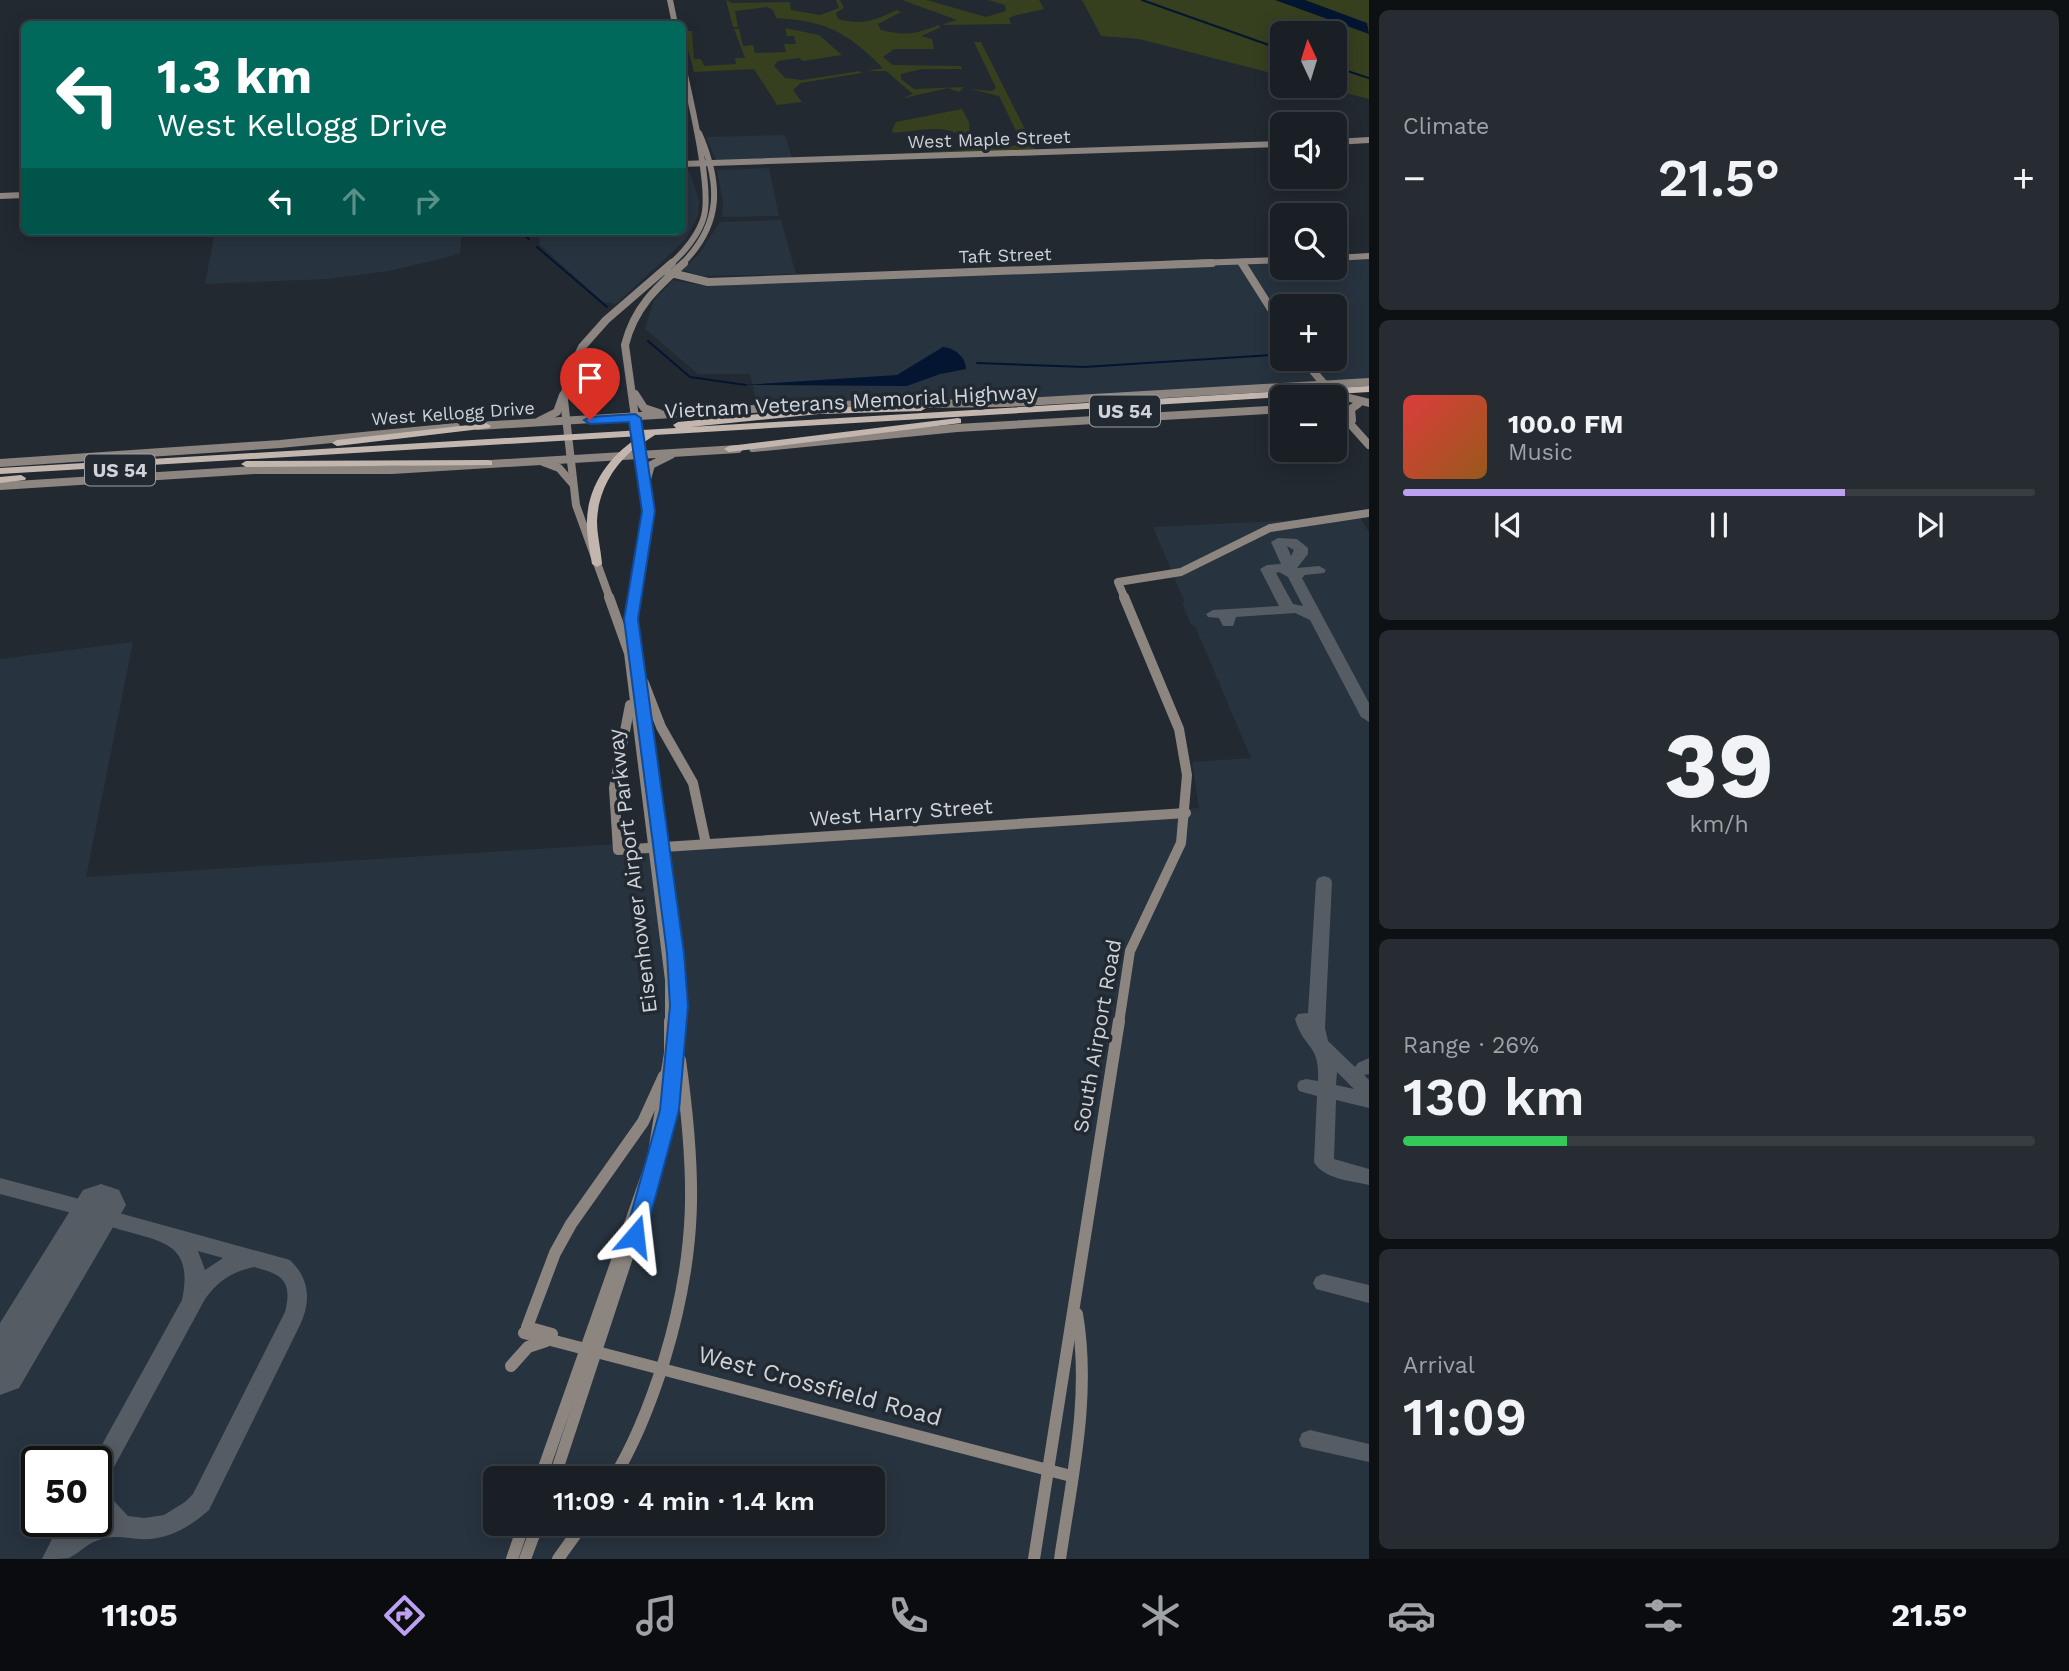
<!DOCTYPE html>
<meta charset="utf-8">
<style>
body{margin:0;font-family:"Work Sans",sans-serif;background:#272c32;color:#f1f3f6;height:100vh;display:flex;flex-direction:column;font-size:26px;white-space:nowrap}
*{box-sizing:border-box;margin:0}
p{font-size:23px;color:#9fa2a7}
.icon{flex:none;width:38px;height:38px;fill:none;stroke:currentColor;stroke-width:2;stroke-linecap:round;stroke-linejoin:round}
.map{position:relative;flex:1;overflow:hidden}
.panel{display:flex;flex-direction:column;gap:10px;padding:10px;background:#0e1114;width:700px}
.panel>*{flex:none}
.guide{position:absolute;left:21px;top:21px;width:665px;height:214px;border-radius:10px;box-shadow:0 4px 18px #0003,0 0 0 2px #383d42;background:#00695c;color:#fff;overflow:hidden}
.needle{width:46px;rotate:356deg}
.controls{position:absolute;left:1270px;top:21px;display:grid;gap:14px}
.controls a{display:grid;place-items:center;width:77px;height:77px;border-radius:10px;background:#1a1f25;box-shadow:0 4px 18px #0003,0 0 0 2px #383d42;font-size:35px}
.speed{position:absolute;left:21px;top:1446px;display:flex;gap:14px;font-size:35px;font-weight:700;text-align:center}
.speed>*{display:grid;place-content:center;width:91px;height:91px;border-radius:50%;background:#1a1f25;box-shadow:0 4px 18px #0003,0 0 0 2px #383d42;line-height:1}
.speed .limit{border:4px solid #111;border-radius:10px;background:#fff;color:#111}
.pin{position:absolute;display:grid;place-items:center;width:60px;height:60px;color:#fff;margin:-72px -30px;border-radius:50% 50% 50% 0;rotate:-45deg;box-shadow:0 0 7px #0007}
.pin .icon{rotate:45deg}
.me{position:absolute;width:77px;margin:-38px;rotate:17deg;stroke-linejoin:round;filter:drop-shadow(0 0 5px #0008)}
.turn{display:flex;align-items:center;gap:24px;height:147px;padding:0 21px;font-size:32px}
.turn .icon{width:91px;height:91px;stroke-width:2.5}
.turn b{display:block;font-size:49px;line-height:60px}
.lanes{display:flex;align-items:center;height:66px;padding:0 21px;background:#0003;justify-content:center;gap:35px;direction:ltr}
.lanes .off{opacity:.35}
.big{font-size:52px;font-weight:600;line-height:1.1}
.panel .widget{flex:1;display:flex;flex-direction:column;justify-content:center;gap:10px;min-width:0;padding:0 24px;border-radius:10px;background:#272c32}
.panel .dial{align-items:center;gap:0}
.dial b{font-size:91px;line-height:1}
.song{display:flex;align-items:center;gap:21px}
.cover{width:84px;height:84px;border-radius:10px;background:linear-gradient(135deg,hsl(0 70% 55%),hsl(30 70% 35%))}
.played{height:7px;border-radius:4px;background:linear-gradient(90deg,#bca0f2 70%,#383d42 70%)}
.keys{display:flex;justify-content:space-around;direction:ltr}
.heat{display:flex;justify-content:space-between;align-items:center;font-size:38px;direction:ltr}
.charge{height:10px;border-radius:5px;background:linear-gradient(90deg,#34c759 26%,#383d42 0)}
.trip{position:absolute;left:483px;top:1466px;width:402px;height:70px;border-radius:10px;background:#1a1f25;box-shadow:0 4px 18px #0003,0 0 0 2px #383d42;font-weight:600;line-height:70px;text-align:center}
.tab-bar{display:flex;height:112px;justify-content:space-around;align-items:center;background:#0a0c0f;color:#9fa2a7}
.tab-bar .icon{width:49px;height:49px}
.tab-bar .current{color:#bca0f2}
.tab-bar b{font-size:32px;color:#f1f3f6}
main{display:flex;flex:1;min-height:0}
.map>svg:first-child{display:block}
.built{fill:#27333f;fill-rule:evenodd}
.green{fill:#363f1e}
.water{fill:#031531}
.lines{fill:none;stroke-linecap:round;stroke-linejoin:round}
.stream{stroke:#031531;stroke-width:2}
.taxiway{fill:#565c64;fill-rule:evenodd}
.runway{fill:#565c64;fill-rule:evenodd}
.secondary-far3{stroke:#8d8580;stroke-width:6}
.secondary-far2{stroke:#8d8580;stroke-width:8}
.secondary-far1{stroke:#8d8580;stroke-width:10}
.secondary{stroke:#8d8580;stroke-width:12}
.highway{fill:#c2b6af;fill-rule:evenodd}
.route{fill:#1a73e8;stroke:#114b97;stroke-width:2}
.labels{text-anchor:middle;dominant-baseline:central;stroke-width:7;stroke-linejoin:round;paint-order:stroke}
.far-street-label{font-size:18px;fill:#cfd4d9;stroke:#222931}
.shield{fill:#222931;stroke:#9ba1a7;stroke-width:2}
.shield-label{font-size:19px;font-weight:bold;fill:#cfd4d9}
.street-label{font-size:21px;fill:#cfd4d9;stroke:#222931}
.near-street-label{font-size:24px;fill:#cfd4d9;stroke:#222931}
</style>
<main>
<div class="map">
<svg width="1369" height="1559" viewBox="0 0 1369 1559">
<rect width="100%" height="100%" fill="#222931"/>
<g class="built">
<polygon points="785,135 792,158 716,160 706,137"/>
<polygon points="769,168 779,216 722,217 723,203 717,170"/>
<polygon points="683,172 690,172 699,201 698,216 686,239 616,304 603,302 540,245 538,231 682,231"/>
<polygon points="781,220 796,274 702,276 682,270 699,254 720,222"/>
<polygon points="215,231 462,231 460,254 389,271 328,279 205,284"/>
<path d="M1369,257V382L1007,403L758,409L750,374H698L645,329L654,300L673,280L700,285L1283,260V268H1335V258ZM1283,306H1335V359H1283Z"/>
<path d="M1360,517L1369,532V1559H0V659L133,642L86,877L1199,808L1192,762L1251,758L1195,626L1191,625L1182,603H1185L1153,527ZM37,1461H96V1521H37ZM495,1479H873V1524H495Z"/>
</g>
<g class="green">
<path d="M726,0L732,3L790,2L791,10L820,15L839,8L836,0H840L844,8L836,13L838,19C862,26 875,20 897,10L901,12L878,24L881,30C904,36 917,34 938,25L941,27L921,36L932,39L934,49H894L883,57L893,65L961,66L962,69H922L901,74V79L914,89L964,87L959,92L948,88L900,99L913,94L886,71H867L883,68C846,32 828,21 776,18L773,10L767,7L735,11L738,27H733Z"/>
<polygon points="902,0 927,0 986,17 1006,11 1005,5 988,0 1039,0 1044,9 1013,16 1009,18 1011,24 945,25 943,24 957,20"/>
<polygon points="1082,0 1369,0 1369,99 1318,86 1335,86 1335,33 1283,33 1283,76 1139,39 1101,36"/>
<polygon points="785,28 819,35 842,55 803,61 799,58 778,61 774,66 785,78 802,80 860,71 862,73 801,83 793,90 802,102 777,105 754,69 694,72 683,31 692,31 694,59 701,59 704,66 736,64 735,58 745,58 734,29 739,29 743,46 753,45 755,53 786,52 784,44 796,44 794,36 787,36"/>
<path d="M974,42H981L1036,151L879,155L965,150L970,147C955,119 919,132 893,133L892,130L896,122L962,109L969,122L970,138C984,150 1007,153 1021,141L999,96L970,89L992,91L996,88Z"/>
</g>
<g class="water">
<polygon points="1275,0 1305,0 1367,23 1369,34"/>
<path d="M943,347C955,348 966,357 966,369L940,374L907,386L744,385L897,375Z"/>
</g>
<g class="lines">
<g class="stream">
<polyline points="1142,0 1283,50"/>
<polyline points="1335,67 1369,78"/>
<polyline points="520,231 529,239"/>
<polyline points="537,247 607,307"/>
<polyline points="648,341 690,377 746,385"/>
<polyline points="977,363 1084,367 1272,355"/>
</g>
<g class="taxiway">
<path d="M1278,538L1297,539L1308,548V554L1297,568L1319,566L1326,570L1324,573L1305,575L1302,578L1369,703V722L1361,717L1310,620L1295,613L1236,617L1233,626H1223L1219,618L1208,617L1206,614L1213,610L1279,606L1260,569L1267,565L1281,564L1271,542ZM1287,546L1294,550L1291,556ZM1279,572L1288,577L1303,606L1293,604L1276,573Z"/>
<path d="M1324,876L1330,878L1332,882L1325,1028L1328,1041L1355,1067L1358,1063L1369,1058V1074L1364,1075L1369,1080V1108L1336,1100L1334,1159L1369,1169V1185C1352,1181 1323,1179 1314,1162L1317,1096L1299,1091L1297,1086L1299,1081L1306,1079L1318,1081C1320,1043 1304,1050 1295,1019L1298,1014L1308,1013L1316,882L1318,878ZM1337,1072L1354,1089L1336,1085Z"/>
<polygon points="0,1178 72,1197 79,1199 82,1205 79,1211 72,1213 0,1194"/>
<path d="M119,1213L290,1260C310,1279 311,1302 300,1325L209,1510C190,1527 166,1541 140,1539C126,1538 116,1535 102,1539C88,1542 81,1552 69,1558C63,1559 49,1559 42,1559L61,1521H84L83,1523L96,1521L99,1518L96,1512V1461H93L182,1300C195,1238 156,1242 112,1227L109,1221L112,1215ZM198,1251L223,1258L205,1270ZM254,1267C282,1274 293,1281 285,1312L193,1494L185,1502L164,1515L144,1518L128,1516L113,1500L111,1485L114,1467L205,1299C219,1280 232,1272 254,1267Z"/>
<polygon points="1323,1274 1369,1285 1369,1303 1316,1289 1313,1283 1316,1277"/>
<polygon points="1310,1430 1369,1444 1369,1462 1302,1447 1299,1440 1302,1433"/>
</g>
<polygon class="runway" points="101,1184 119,1190 126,1205 19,1388 0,1395 0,1323 83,1190"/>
<g class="secondary-far3">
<polyline points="670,0 675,24"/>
<polyline points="1335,142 1369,140"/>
<polyline points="682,164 1283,144"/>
<polyline points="0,196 24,195"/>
<polyline points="1335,258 1369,256"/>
<polyline points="1242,262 1244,264"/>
<path d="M670,264C683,254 700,233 704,216C712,186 689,95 682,61"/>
<path d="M682,264C722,224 721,184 699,133"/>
<polyline points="1166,264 1283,260"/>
</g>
<g class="secondary-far2">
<polyline points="1242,263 1283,328"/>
<polyline points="667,272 708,282 1212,263"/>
<polyline points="1303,359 1335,397"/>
<polyline points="1344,385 1339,388 1342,396 1369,403"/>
<polyline points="635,394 644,408 659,413"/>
<polyline points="1335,407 1369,445"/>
<polyline points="1352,420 1351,409 1358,404"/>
<polyline points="539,421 557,412 563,395"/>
<polyline points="478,426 818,405 1007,403 1369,382"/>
<polyline points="753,448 957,428 1283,409"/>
<polyline points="543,462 559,468 572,483"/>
<polyline points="0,463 280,444 456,427"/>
<polyline points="647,479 651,465 671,455"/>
<polyline points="0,486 254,470 392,470 738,449"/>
<polyline points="610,599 576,505 564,400 568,376 582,347 606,320 672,263"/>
<path d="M634,599L648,511L625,345C634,308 656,288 684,263"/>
<polyline points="1125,599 1118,582 1181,572 1270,528 1369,513"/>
</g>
<g class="secondary-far1">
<polyline points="609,597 629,653 670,980 670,1023"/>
<polyline points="634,597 631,619 676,953 677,1023"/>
<polyline points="644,683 661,727 693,783 706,844"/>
<polyline points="630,705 614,788 618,850 1186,813"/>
<polyline points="1119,1023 1130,951 1181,843 1187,775 1179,729 1124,597"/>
</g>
<g class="secondary">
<polyline points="663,1143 674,1072 677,1021"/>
<polyline points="524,1333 1071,1476"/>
<polyline points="552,1334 527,1327 555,1253 571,1224 643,1122 664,1076"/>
<polyline points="511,1366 528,1347 546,1341"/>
<polyline points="540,1479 653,1159 670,1053 670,1021"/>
<polyline points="554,1479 652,1181"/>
<path d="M613,1479C636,1442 651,1402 664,1361C698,1250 696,1174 680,1060"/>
<polyline points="512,1559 524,1524"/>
<polyline points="525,1559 538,1524"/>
<polyline points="558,1559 583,1524"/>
<polyline points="1034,1559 1119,1021"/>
<path d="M1060,1559C1072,1477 1091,1396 1077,1314"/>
</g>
<g class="highway">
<path d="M1369,386V392L655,435C648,440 640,444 633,450C612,467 598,493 597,521C597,535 601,550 602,564L597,567L592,564C590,550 586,535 587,520C588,485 611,453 641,436L0,474V468L676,428L673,425L678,422L819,408L921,405L926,408L921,411L819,414L690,427Z"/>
<polygon points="958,418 961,419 961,423 729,452 724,449 729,446"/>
<polygon points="486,423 491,426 489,428 337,446 332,443 337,440"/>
<polygon points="488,460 492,461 492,465 246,467 241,464 246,461"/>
<polygon points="21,475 26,478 25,480 0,483 0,477"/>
</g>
</g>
<polygon class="route" points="635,414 641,418 655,511 638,619 684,953 688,1006 679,1110 645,1236 642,1242 635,1244 628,1242 625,1236 660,1110 670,1006 667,953 624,619 642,511 629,422 590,424 584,420 590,417"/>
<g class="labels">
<g class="far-street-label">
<text transform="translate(989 139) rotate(-2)">West Maple Street</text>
<text transform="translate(1005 255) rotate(-2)">Taft Street</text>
<text transform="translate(453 413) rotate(-4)">West Kellogg Drive</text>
</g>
<g class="shield">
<rect x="1090" y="395.5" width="70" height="31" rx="5"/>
<rect x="85" y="454.5" width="70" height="31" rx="5"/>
</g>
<g class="shield-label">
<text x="1125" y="411">US 54</text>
<text x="120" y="470">US 54</text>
</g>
<g class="street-label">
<text transform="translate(851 401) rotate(-3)">Vietnam Veterans Memorial Highway</text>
<text transform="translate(901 812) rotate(-4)">West Harry Street</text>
<text transform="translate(632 871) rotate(-97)">Eisenhower Airport Parkway</text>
<text transform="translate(1097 1036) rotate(-80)">South Airport Road</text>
</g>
<g class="near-street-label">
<text transform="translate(820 1386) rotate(15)">West Crossfield Road</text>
</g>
</g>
</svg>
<div class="controls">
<a><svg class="needle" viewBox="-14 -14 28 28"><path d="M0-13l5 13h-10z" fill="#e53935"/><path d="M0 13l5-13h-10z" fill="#9fa2a7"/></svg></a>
<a><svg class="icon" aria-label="sound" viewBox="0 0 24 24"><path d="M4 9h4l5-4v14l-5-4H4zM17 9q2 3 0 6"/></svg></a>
<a><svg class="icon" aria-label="search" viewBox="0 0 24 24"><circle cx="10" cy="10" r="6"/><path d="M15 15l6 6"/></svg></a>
<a>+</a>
<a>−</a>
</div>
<div class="speed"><div class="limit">50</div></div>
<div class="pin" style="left:590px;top:420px;background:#d93025"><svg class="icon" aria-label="arrive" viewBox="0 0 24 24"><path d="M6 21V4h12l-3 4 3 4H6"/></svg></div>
<svg class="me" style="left:635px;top:1236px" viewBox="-20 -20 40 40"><path d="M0-17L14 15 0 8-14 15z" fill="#1a73e8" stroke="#fff" stroke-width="4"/></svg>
<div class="trip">11:09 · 4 min · 1.4 km</div>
<div class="guide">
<div class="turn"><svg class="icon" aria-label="left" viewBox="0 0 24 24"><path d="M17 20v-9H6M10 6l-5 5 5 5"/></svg><div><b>1.3 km</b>West Kellogg Drive</div></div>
<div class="lanes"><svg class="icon" aria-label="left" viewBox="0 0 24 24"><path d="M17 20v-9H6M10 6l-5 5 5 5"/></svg><svg class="icon off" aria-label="ahead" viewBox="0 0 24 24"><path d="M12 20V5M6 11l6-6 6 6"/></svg><svg class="icon off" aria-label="right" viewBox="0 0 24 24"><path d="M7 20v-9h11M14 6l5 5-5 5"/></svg></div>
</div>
</div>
<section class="panel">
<div class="widget"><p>Climate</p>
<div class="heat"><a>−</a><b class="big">21.5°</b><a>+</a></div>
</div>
<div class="widget">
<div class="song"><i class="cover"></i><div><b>100.0 FM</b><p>Music</p></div></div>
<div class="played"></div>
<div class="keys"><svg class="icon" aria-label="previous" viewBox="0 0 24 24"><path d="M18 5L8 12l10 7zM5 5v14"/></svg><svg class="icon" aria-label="pause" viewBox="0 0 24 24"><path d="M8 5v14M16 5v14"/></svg><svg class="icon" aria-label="next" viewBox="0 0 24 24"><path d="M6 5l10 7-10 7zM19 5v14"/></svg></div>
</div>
<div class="widget dial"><b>39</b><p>km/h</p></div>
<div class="widget"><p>Range · 26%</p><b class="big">130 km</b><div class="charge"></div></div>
<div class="widget"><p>Arrival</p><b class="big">11:09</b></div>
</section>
</main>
<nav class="tab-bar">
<b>11:05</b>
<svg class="icon current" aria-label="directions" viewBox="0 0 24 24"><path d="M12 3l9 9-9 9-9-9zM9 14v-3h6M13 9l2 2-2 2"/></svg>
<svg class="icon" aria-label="music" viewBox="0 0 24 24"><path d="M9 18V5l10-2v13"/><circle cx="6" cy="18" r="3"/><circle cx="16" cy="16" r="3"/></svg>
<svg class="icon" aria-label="phone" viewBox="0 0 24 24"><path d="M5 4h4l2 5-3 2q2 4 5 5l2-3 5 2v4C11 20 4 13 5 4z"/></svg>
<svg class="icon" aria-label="climate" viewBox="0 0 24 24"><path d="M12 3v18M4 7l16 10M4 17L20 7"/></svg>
<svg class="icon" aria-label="car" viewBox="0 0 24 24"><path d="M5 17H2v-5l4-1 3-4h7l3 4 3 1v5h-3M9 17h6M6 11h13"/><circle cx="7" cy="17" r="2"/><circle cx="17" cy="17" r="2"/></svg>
<svg class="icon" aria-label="filters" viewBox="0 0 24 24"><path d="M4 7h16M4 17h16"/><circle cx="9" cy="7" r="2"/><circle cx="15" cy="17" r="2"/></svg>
<b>21.5°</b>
</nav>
